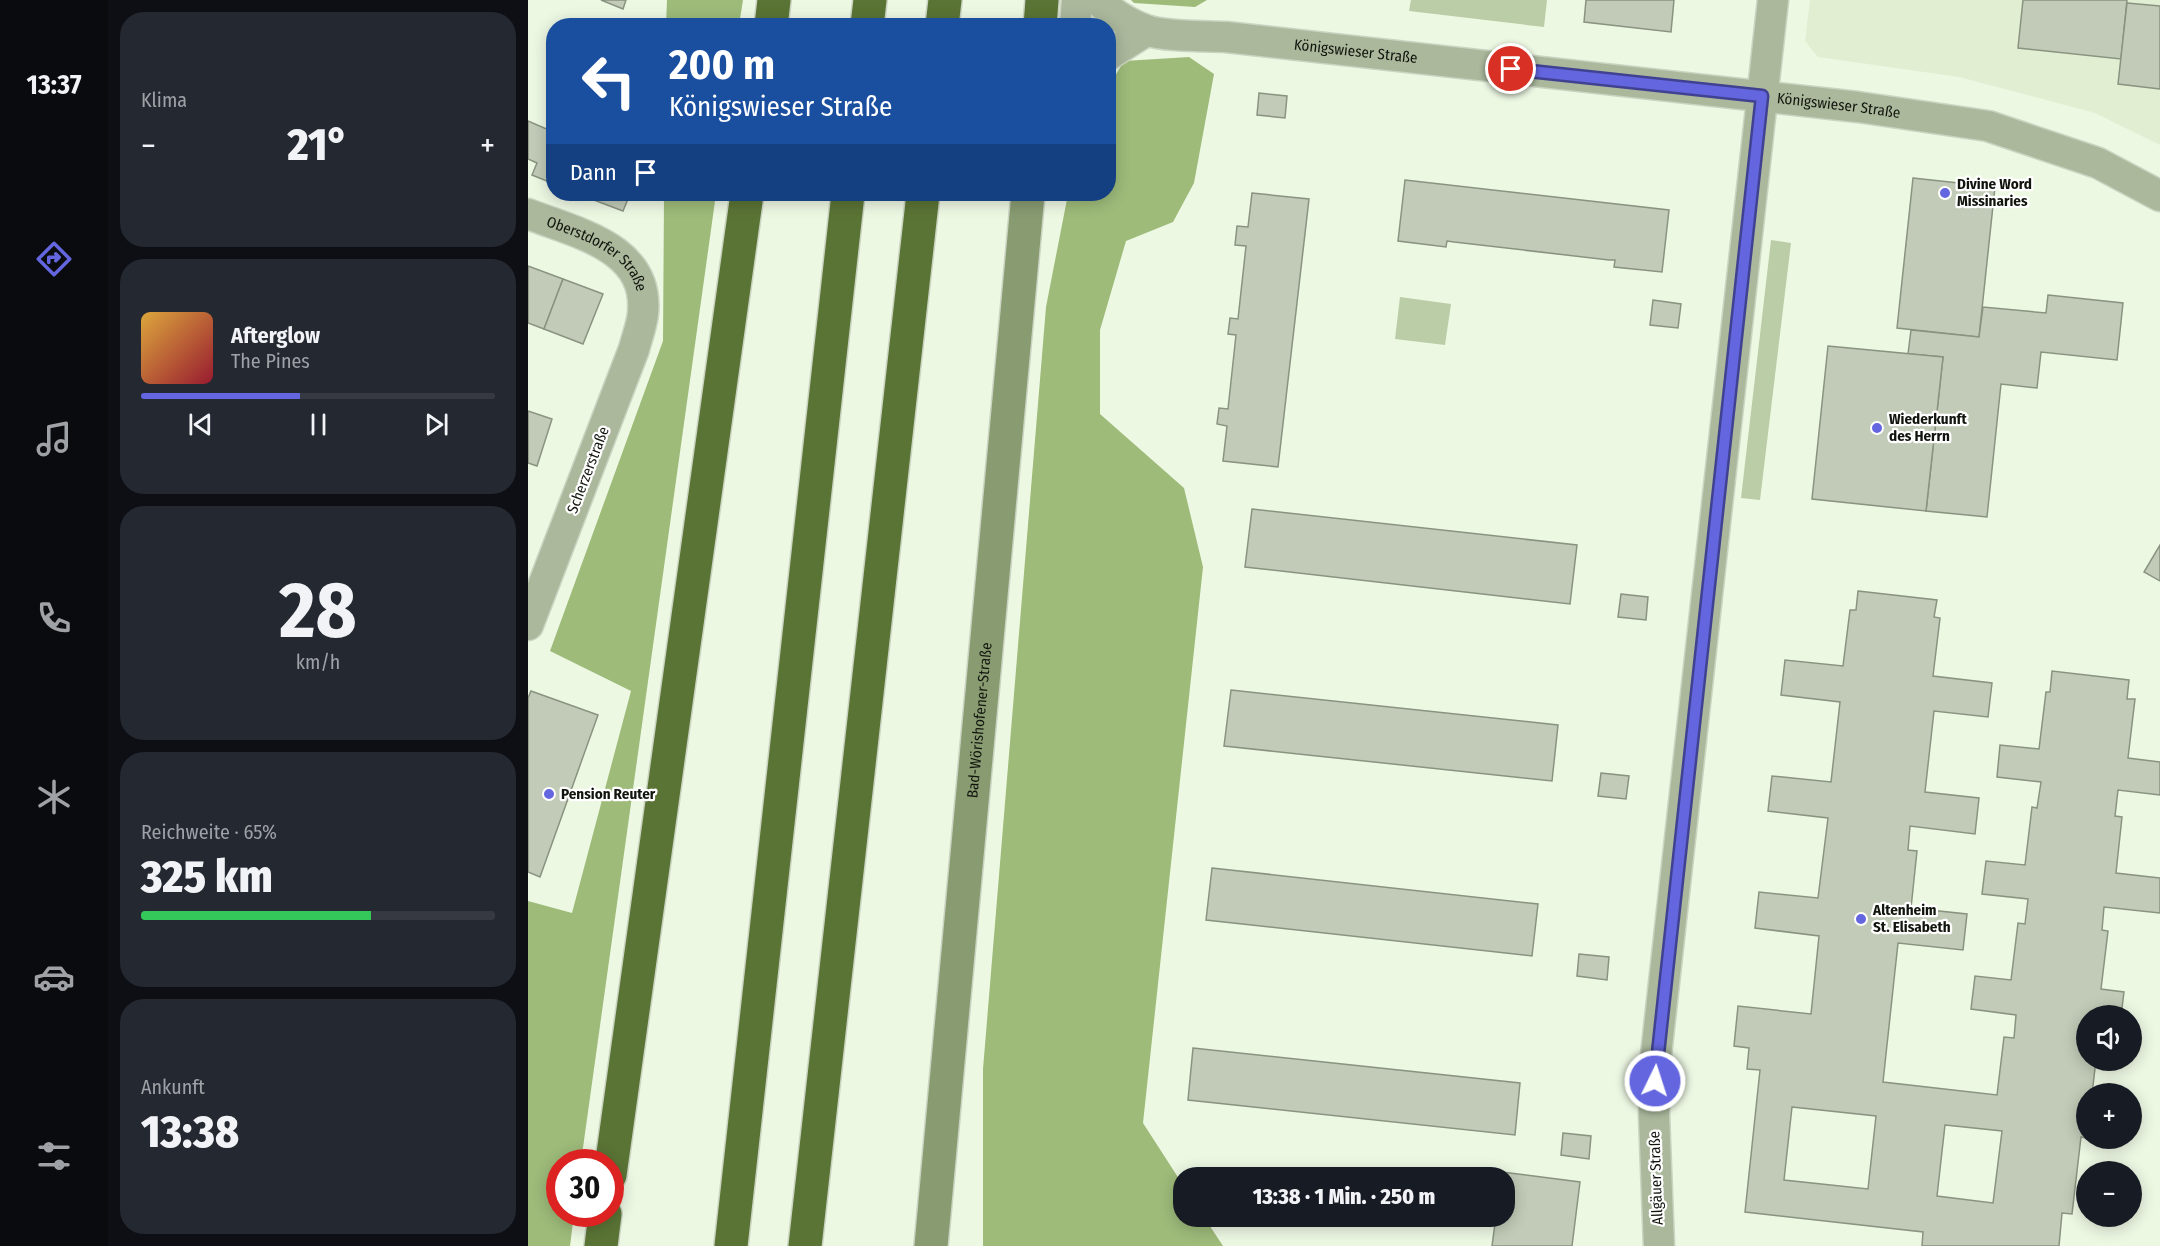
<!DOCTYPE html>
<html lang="de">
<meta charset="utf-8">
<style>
body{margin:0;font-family:"Fira Sans Condensed",sans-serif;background:#242831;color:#f1f3f6;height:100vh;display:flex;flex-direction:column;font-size:22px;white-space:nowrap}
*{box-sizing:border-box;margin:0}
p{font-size:20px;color:#9ea1a6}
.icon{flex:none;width:33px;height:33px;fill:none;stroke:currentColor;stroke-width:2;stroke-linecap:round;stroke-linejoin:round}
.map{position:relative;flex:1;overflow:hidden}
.details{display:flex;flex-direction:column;gap:12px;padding:12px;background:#0d0f14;width:420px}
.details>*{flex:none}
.hud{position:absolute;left:18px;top:18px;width:570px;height:183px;border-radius:24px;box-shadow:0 3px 15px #0003;background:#1a4fa0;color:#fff;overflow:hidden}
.buttons{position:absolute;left:1548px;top:1005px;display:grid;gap:12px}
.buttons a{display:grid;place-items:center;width:66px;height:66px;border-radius:50%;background:#171b24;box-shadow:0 3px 15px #0003;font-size:30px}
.speed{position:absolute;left:18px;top:1149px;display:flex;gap:12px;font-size:30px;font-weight:700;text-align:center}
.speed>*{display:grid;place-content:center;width:78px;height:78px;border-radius:50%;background:#171b24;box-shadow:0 3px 15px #0003;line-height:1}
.speed .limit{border:9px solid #d22;background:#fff;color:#111}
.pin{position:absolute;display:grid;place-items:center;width:51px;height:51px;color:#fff;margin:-26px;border:3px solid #fff;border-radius:50%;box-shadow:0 2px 6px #0007}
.me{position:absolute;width:66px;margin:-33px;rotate:4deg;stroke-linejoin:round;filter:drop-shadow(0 0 4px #0008)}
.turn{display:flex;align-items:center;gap:21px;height:126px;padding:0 24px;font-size:27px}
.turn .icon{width:78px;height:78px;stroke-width:2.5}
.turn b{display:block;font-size:42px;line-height:51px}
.then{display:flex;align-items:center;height:57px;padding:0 24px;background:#0003;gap:12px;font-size:22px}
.big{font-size:45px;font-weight:800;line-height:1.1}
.details .widget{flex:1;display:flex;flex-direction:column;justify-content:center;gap:9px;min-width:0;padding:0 21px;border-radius:24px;background:#242831}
.details .dial{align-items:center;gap:0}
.dial b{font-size:78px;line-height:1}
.song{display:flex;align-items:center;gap:18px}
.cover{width:72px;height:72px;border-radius:9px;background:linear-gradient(135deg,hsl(40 70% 55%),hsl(350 70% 35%))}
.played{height:6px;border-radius:3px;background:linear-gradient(90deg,#6366df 45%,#363941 45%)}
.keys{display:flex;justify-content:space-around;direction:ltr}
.heat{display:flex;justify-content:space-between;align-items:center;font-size:33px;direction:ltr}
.charge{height:9px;border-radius:4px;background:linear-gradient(90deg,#34c759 65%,#363941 0)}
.trip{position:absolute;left:645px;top:1167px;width:342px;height:60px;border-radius:24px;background:#171b24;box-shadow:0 3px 15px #0003;font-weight:800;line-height:60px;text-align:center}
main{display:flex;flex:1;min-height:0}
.tab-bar{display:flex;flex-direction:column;width:108px;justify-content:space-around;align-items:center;background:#090b0e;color:#9ea1a6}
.tab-bar .icon{width:42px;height:42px}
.tab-bar .selected{color:#6366df}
.tab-bar b{font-size:27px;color:#f1f3f6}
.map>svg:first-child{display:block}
.built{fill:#e1eed2}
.green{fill:#bacda6}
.forest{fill:#9ebb7a}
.building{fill:#c1cbb7;stroke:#8a9380;stroke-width:1.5;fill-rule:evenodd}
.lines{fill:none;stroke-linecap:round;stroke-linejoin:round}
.street-casing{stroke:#cad4c1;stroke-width:33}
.secondary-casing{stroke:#cad4c1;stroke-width:36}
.highway-casing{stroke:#cad4c1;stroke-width:36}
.street{stroke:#abb89c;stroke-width:30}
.secondary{stroke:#889b71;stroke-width:33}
.highway{stroke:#5a7435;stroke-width:33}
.route-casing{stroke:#404291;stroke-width:15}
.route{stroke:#6366df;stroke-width:10}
.poi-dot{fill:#6366df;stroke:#fff;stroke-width:2}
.labels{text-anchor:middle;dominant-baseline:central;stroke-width:4.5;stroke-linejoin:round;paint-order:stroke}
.street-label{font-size:15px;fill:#12150e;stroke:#fff}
.poi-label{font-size:15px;font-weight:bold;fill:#12150e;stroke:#fff;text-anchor:start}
</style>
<main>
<nav class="tab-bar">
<b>13:37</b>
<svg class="icon selected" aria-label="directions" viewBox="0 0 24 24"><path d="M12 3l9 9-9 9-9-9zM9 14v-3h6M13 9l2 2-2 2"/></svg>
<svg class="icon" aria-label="music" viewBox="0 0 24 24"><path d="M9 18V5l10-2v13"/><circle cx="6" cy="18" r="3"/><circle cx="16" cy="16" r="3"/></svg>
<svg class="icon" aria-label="phone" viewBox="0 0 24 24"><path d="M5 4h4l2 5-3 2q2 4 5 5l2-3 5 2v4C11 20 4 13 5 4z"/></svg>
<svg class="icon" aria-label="climate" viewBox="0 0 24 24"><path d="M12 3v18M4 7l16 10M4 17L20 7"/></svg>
<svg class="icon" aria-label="car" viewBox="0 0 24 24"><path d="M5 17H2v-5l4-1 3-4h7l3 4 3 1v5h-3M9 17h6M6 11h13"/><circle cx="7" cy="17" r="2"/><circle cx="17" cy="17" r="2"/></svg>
<svg class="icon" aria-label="filters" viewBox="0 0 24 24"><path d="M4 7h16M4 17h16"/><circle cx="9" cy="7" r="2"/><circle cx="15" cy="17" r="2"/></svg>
</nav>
<section class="details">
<div class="widget"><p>Klima</p>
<div class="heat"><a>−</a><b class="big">21°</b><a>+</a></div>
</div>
<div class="widget">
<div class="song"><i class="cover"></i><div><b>Afterglow</b><p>The Pines</p></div></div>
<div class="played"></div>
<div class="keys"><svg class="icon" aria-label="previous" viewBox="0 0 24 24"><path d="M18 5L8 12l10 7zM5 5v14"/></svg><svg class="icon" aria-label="pause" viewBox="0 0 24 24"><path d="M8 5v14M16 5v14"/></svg><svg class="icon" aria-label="next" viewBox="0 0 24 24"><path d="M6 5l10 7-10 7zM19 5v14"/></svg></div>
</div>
<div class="widget dial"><b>28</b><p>km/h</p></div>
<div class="widget"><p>Reichweite · 65%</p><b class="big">325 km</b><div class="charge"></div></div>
<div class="widget"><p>Ankunft</p><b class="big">13:38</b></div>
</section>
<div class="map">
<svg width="1632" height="1246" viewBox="0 0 1632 1246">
<rect width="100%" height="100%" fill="#edf8e3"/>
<polygon class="built" points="1282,0 1632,0 1632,145 1567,113 1431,77 1290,57 1277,41"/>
<g class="green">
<polygon points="883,0 1019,0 1016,27 881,11"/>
<polygon points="1243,240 1263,243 1232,500 1213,498"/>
<polygon points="872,297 923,304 917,345 867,339"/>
</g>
<g class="forest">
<polygon points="139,0 215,0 211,25 138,25"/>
<polygon points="603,0 679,0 667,7 606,3"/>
<polygon points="661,57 686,74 666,183 645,222 598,241 572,330 572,414 656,488 675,567 615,1123 655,1185 656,1216 676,1217 695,1246 455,1246 455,1069 518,307 540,194 580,194 581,86 596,61"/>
<polygon points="136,194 188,194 53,1162 32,1162 32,1214 46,1214 42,1246 0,1246 0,901 44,913 103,691 22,651 135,341"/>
</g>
<g class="building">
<polygon points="73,0 98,0 95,9"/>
<polygon points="1058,0 1146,0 1143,32 1056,22"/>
<polygon points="1495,0 1599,0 1593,59 1490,48"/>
<polygon points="1599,3 1632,6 1632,89 1590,84"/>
<polygon points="731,93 759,96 757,118 729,115"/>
<polygon points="0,121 23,131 26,125 26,184 4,175 9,163 0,159"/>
<polygon points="1385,178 1467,187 1451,337 1369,328"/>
<polygon points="877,180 1141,210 1134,272 1086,267 1087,260 1081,260 926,242 919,241 918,247 870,241"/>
<polygon points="724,193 781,199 750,467 695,461 699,426 689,424 691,408 700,409 708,335 700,334 702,318 710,319 718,246 707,245 709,226 720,227"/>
<polygon points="50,194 102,194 95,211"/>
<polygon points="0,266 35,279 16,329 0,323"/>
<polygon points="35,279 75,294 55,344 16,329"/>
<polygon points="1520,295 1595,303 1589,360 1513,352 1509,388 1473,384 1459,517 1398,511 1415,357 1380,354 1383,330 1451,337 1455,307 1518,313"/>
<polygon points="1125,300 1153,304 1150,328 1122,325"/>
<polygon points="1300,346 1415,357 1398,511 1284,499"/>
<polygon points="0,411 24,419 9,466 0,463"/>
<polygon points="724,509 1049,545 1042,604 717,567"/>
<polygon points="1632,545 1632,581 1616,572"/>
<path d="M1330,591L1409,600L1406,617L1412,618L1405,676L1464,683L1460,717L1406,711L1397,792L1451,798L1447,834L1382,826L1380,850L1389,851L1383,908L1439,914L1435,950L1370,943L1355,1082L1469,1095L1476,1037L1486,1038L1488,1015L1443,1009L1447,976L1483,980L1490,923L1497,924L1500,899L1454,894L1458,861L1497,865L1504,807L1509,808L1513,782L1469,777L1472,745L1511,749L1518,692H1522L1524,671L1601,680L1599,699H1607L1600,758L1632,762V795L1590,790L1587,816L1594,817L1588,873L1632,878V913L1576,907L1574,930L1580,931L1573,989L1596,992L1593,1016H1558V1060H1568L1564,1094H1558V1138L1553,1137L1544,1214L1534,1213L1531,1246H1394L1395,1232L1217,1212L1232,1070L1219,1069L1221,1048L1206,1046L1210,1006L1283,1014L1291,936L1227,928L1231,892L1290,898L1300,818L1240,811L1244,776L1303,782L1312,702L1253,695L1257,660L1315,666L1322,610H1328ZM1264,1107L1348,1116L1340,1189L1256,1180ZM1417,1125L1474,1131L1465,1203L1409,1196Z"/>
<polygon points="1093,594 1120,597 1118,620 1090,617"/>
<polygon points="703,690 1030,725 1024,781 696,746"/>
<polygon points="3,691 70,715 12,877 0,872 0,698"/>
<polygon points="1073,773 1101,776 1098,799 1070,796"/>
<polygon points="684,868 1010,904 1004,956 678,920"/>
<polygon points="1051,954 1081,957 1079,980 1049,976"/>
<polygon points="665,1048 992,1083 987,1135 660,1100"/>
<polygon points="1035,1133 1063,1136 1061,1159 1033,1155"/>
<polygon points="974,1172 1052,1182 1044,1246 964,1246 968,1216 976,1216 976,1178 973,1178"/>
</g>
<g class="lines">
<g class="street-casing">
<g id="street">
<path id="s1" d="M570,0C582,12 601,24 618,30C636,37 678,36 698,37L1330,107L1460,126L1570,163L1632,196"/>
<polyline points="547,26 549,0"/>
<polyline points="580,55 618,31"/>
<path id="s2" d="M0,214C48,233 121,247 115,313C114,325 109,337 106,349L0,625"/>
<polyline points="1131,1246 1126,1115 1127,1064 1245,0"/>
</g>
</g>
<g class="secondary-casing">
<g id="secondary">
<path id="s3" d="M403,1246L500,194"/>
</g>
</g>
<g class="highway-casing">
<g id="highway">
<polyline points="243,26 246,0"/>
<polyline points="339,26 342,0"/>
<polyline points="414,26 417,0"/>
<polyline points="512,26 514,0"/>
<polyline points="82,1175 219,194"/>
<polyline points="73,1246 77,1214"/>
<polyline points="203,1246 320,194"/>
<polyline points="277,1246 395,194"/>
</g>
</g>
<use href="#street" class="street"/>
<use href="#secondary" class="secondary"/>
<use href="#highway" class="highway"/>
</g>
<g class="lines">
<g class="route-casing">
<polyline id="route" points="983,69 1234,96 1127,1081"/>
</g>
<use href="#route" class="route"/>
</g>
<g class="poi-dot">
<circle cx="1417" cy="193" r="6"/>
<circle cx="1349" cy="428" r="6"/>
<circle cx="21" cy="794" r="6"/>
<circle cx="1333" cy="919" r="6"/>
</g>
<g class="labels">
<g class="street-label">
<text stroke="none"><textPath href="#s1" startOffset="268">Königswieser Straße</textPath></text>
<text stroke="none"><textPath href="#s1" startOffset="754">Königswieser Straße</textPath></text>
<text stroke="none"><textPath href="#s2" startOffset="82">Oberstdorfer Straße</textPath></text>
<text transform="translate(60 470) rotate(-69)">Scherzerstraße</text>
<text stroke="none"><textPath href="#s3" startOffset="528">Bad-Wörishofener-Straße</textPath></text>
<text transform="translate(1128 1178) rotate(-92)">Allgäuer Straße</text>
</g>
<g class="poi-label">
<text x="1429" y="184">Divine Word<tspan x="1429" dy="17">Missinaries</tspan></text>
<text x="1361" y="419">Wiederkunft<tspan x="1361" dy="17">des Herrn</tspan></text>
<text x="33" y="794">Pension Reuter</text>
<text x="1345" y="910">Altenheim<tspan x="1345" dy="17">St. Elisabeth</tspan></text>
</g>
</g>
</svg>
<div class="buttons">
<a><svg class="icon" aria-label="sound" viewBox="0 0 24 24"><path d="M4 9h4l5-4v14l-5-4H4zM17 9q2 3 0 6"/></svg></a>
<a>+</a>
<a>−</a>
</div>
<div class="speed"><div class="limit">30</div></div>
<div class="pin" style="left:983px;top:69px;background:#d93025"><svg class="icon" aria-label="arrive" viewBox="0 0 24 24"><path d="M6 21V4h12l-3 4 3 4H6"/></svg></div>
<svg class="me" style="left:1127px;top:1081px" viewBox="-20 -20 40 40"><circle r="17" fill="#6366df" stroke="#fff" stroke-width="3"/><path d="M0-11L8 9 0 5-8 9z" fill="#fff"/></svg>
<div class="trip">13:38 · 1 Min. · 250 m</div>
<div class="hud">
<div class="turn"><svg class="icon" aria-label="left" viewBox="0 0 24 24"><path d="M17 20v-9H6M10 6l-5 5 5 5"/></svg><div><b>200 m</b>Königswieser Straße</div></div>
<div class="then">Dann<svg class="icon" aria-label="arrive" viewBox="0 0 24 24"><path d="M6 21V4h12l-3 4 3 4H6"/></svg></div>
</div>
</div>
</main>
